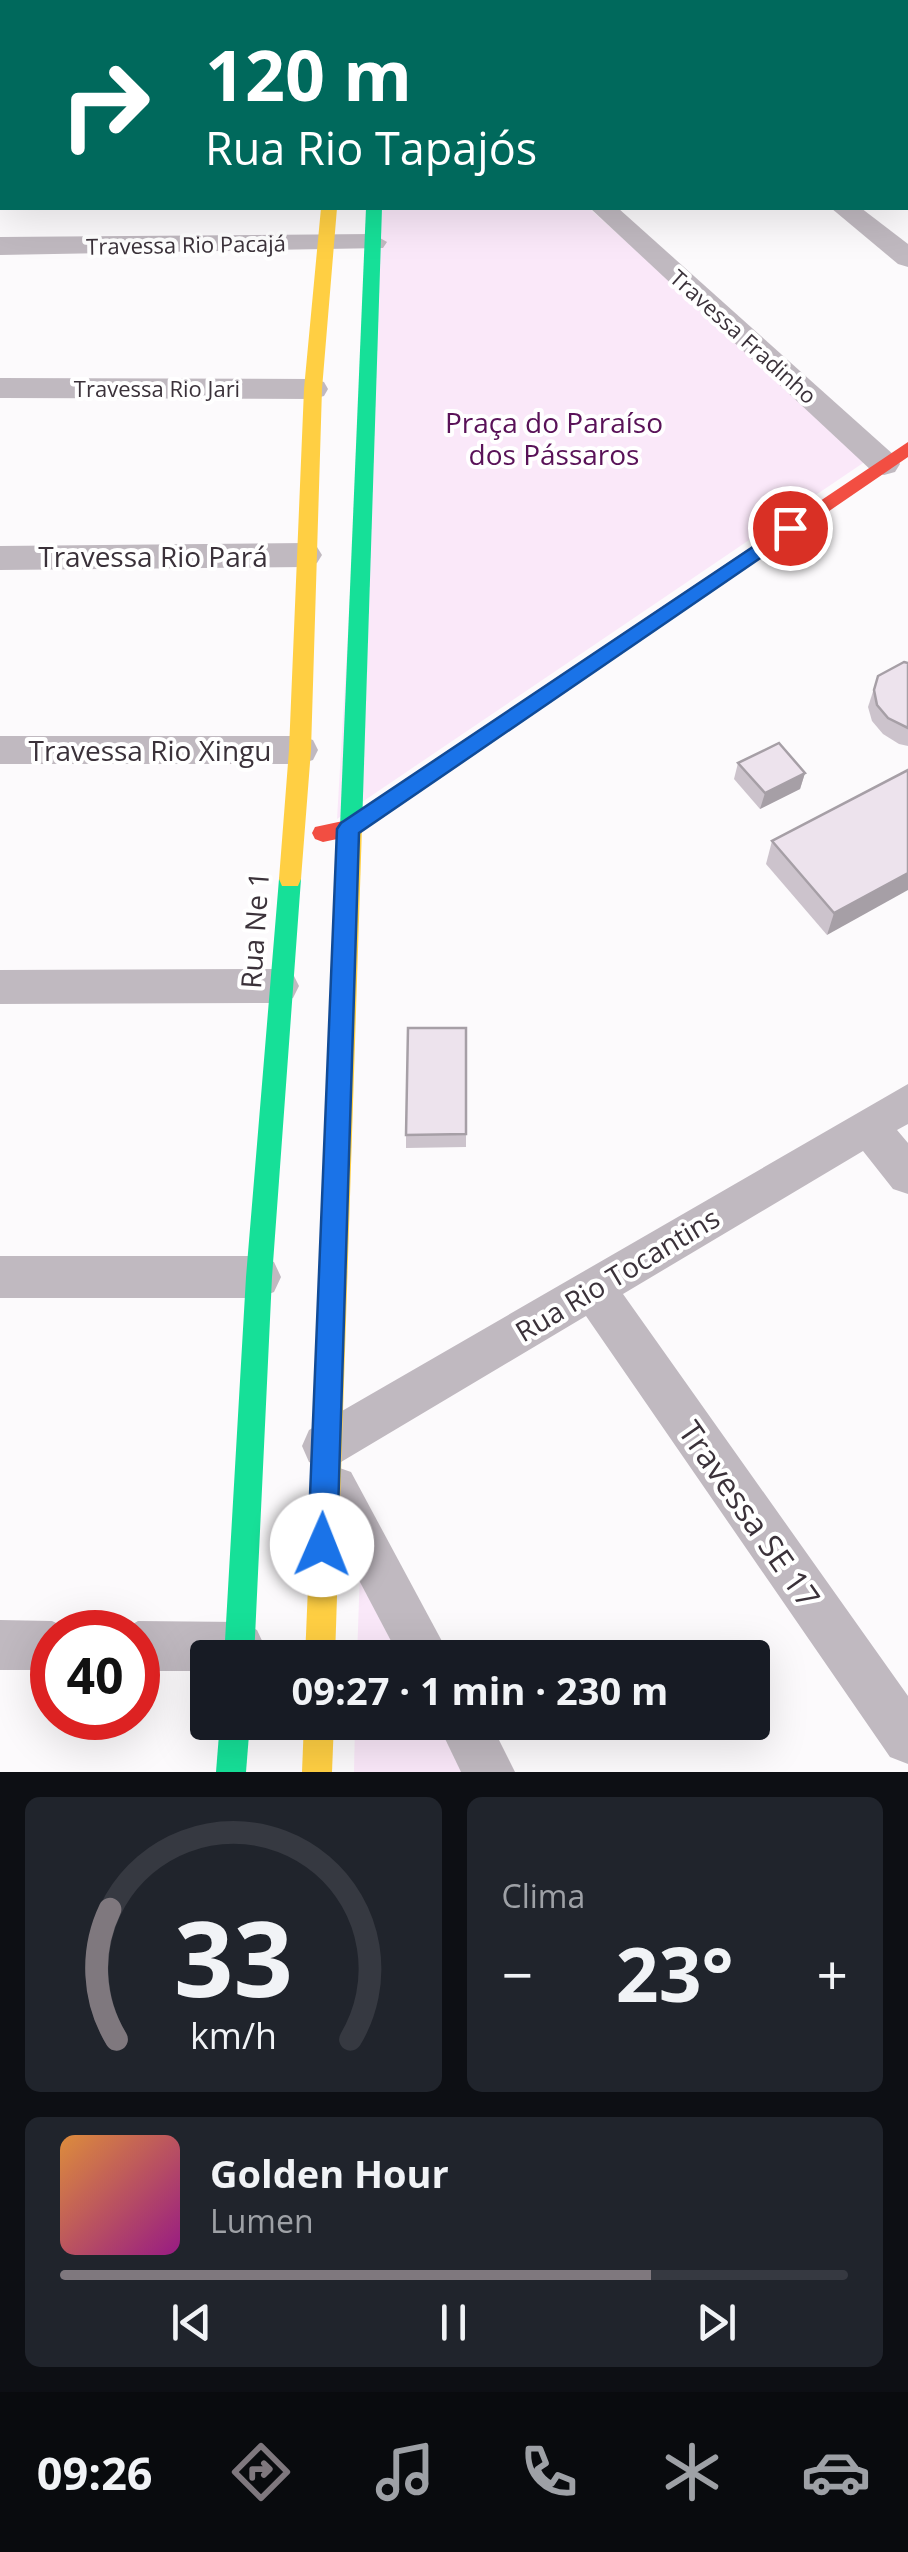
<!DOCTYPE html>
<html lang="pt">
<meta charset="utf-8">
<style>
body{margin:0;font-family:"Open Sans",sans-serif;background:#20242c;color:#f1f3f6;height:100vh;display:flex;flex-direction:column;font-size:38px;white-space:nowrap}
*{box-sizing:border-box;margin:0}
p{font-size:32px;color:#9ea1a6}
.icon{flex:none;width:55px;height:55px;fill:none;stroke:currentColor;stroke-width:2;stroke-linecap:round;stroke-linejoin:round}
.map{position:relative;height:1772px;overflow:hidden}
.panel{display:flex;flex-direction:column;gap:25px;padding:25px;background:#0d0f14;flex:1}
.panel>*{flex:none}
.guide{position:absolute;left:0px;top:0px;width:910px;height:210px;box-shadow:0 10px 40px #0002;background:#00695c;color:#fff;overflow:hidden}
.speed{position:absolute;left:30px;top:1610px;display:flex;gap:20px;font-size:50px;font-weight:700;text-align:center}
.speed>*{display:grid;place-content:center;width:130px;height:130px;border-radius:50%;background:#171b24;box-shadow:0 10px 40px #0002;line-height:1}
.speed .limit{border:15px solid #d22;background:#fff;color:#111}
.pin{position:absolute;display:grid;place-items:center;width:85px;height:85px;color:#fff;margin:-42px;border:5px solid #fff;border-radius:50%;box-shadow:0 2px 10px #0007}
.me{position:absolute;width:110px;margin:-55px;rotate:1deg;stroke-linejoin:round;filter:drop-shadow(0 0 8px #0008)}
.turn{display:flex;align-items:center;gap:35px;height:210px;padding:0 40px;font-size:45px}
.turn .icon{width:130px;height:130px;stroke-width:2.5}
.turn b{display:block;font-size:70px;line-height:85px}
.big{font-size:75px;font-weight:700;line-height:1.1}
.panel .card{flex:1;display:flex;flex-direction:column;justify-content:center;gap:15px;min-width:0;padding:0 35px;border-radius:15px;background:#20242c}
.panel .dial{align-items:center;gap:0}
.dial svg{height:260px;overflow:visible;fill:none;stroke:#363941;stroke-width:7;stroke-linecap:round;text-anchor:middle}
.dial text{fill:#f1f3f6;stroke:none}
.song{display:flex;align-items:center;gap:30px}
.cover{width:120px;height:120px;border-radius:15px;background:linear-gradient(135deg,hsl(30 70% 55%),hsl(310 70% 35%))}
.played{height:10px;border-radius:5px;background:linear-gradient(90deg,#7f787e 75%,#363941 75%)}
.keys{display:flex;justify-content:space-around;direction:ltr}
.heat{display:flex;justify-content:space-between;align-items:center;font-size:55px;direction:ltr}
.panel .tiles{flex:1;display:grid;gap:25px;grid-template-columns:1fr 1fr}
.card:last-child{grid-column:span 2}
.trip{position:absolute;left:190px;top:1640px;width:580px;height:100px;border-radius:10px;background:#171b24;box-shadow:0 10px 40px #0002;font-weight:700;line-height:100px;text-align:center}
.tab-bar{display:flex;height:160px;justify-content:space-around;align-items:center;background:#090b0e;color:#9ea1a6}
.tab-bar .icon{width:70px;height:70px}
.tab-bar .on{color:#7f787e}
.tab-bar b{font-size:45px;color:#f1f3f6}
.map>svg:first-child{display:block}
.green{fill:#fae8f9}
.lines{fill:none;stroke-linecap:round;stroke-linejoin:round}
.street{fill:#c0b9c0;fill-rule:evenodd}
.fast{fill:#16e098;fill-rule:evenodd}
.slow{fill:#ffcf43;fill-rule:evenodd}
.jam{fill:#f24e42;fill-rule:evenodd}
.wall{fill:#ccc3cc}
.shaded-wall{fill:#a69fa6}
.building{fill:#ede3ed;stroke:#a69fa6;stroke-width:2.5}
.route{fill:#1a73e8;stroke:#114b97;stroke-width:2.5}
.labels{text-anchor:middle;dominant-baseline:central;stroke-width:8;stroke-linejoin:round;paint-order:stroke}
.far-street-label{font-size:22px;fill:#3b323a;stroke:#fff}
.park-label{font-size:28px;fill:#591258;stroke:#fff}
.street-label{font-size:28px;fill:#3b323a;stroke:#fff}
.near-street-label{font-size:32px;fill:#3b323a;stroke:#fff}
</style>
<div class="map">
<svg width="908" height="1772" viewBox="0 0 908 1772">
<rect width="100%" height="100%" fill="#fcfafc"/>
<g class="green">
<polygon points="373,208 589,208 869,459 337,819"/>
<polygon points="360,1572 404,1657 357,1657"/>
<polygon points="355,1722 438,1723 464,1772 354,1772"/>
</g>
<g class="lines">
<g class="street">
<polygon points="781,0 808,0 809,2 783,2"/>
<rect x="0" y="7" width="2" height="14"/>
<rect x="0" y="117" width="2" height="16"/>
<polygon points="590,208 618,208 895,456 900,464 895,472 884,475 873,472"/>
<polygon points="831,208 861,208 908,244 908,267 898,264"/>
<polygon points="373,234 387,242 383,248 0,255 0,237"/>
<polygon points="0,378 313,379 324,382 328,389 324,396 313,399 0,398"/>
<polygon points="306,543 317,547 322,555 317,563 306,567 0,570 0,546"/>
<polygon points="0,736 300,736 313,740 318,750 313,760 300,764 0,764"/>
<polygon points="279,969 293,974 299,986 293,998 279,1003 0,1004 0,970"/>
<polygon points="908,1084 908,1124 897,1130 908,1143 908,1194 893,1189 863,1151 623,1294 908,1696 908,1764 890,1757 586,1316 341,1462 325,1469 309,1462 302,1446 309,1430"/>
<polygon points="0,1256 259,1256 274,1262 281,1277 274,1292 259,1298 0,1298"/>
<polygon points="334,1466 351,1472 451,1658 400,1658 311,1489 317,1472"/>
<polygon points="0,1620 52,1621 69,1629 71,1632 52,1632 52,1670 0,1670"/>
<polygon points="138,1621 240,1622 257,1630 265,1647 260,1658 208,1658 208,1671 138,1671 138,1632 119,1632"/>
<polygon points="437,1722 490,1722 515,1772 461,1772"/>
</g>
<g class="fast">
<rect x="335" y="0" width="14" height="2"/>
<rect x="373" y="0" width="14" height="2"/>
<polygon points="366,208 382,208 362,827 359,833 343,833 340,827"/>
<polygon points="290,870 298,872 301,879 272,1277 254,1658 224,1658 246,1277 279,879 282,872"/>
<polygon points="220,1722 250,1722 246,1772 216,1772"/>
</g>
<g class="slow">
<polygon points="321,208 337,208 322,389 311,750 301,879 298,886 282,886 279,879 289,750 304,389"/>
<polygon points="351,818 359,821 362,827 335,1658 305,1658 340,827 343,821"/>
<polygon points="304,1722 334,1722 332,1772 302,1772"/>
</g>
<polygon class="jam" points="908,442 908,457 356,835 323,842 315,839 312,833 315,827 343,821"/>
</g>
<g class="wall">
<polygon points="908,663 908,746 899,744 883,734 872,721 868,707 878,676"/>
<polygon points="738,763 805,773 800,789 760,809 734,779"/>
<polygon points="908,770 827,935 766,864 772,841"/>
<polygon points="466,1028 466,1147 406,1148 406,1135"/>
</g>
<g class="shaded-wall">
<polygon points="805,773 800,789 760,809 765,793"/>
<polygon points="908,873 908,890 827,935 834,913"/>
</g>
<g class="building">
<polygon points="904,662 908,663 908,728 888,718 877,705 874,690 878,676"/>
<polygon points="779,743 805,773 765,793 738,763"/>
<polygon points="908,770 908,873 834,913 772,841"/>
<polygon points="408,1028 466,1028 466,1134 406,1135"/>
</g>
<polygon class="route" points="790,522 797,524 797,533 359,833 337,1545 333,1555 322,1560 312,1555 308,1545 337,829 341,823"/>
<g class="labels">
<g class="far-street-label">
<text transform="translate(186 244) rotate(-1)">Travessa Rio Pacajá</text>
<text transform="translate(744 336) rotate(42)">Travessa Fradinho</text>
<text x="157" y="388">Travessa Rio Jari</text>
</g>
<g class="park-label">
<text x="554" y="422">Praça do Paraíso<tspan x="554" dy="32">dos Pássaros</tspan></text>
</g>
<g class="street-label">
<text x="153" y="556">Travessa Rio Pará</text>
<text x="150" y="750">Travessa Rio Xingu</text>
<text transform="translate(254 930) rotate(-86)">Rua Ne 1</text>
<text transform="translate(617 1274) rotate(-31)">Rua Rio Tocantins</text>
</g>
<g class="near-street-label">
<text transform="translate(750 1514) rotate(55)">Travessa SE 17</text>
</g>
</g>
</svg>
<div class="speed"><div class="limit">40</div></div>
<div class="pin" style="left:790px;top:528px;background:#d93025"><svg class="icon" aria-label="arrive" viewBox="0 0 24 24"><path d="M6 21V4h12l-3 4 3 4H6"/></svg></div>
<svg class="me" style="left:322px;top:1545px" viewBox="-20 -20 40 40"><circle r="19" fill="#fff"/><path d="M0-13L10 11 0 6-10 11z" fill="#1a73e8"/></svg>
<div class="trip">09:27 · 1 min · 230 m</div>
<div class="guide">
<div class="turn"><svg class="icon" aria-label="right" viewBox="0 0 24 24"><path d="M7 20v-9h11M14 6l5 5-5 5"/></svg><div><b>120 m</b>Rua Rio Tapajós</div></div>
</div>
</div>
<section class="panel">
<div class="tiles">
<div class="card dial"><svg viewBox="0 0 100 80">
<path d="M14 69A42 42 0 1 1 86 69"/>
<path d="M14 69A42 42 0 0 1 12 29" stroke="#7f787e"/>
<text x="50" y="56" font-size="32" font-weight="700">33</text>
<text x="50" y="72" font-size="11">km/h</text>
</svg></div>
<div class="card"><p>Clima</p>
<div class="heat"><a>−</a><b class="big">23°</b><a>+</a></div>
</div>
<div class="card">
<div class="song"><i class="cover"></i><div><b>Golden Hour</b><p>Lumen</p></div></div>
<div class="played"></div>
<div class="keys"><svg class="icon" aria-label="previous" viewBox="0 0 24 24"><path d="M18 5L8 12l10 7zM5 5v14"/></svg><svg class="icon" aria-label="pause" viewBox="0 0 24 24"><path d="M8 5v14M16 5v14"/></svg><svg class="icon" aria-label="next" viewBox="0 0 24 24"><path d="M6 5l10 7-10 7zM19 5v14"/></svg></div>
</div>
</div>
</section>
<nav class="tab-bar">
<b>09:26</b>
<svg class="icon on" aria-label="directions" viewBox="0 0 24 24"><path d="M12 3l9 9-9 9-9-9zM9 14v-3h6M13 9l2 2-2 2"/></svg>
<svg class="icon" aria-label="music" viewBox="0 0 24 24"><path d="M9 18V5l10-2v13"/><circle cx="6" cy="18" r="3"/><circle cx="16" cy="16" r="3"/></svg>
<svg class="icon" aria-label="phone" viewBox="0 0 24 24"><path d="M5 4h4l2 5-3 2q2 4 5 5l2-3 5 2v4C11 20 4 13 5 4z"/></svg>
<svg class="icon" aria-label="climate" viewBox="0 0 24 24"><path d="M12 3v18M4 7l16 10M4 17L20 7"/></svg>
<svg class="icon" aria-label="car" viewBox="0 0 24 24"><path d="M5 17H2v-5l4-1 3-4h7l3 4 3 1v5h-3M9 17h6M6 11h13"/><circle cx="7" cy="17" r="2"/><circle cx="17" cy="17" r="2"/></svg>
</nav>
